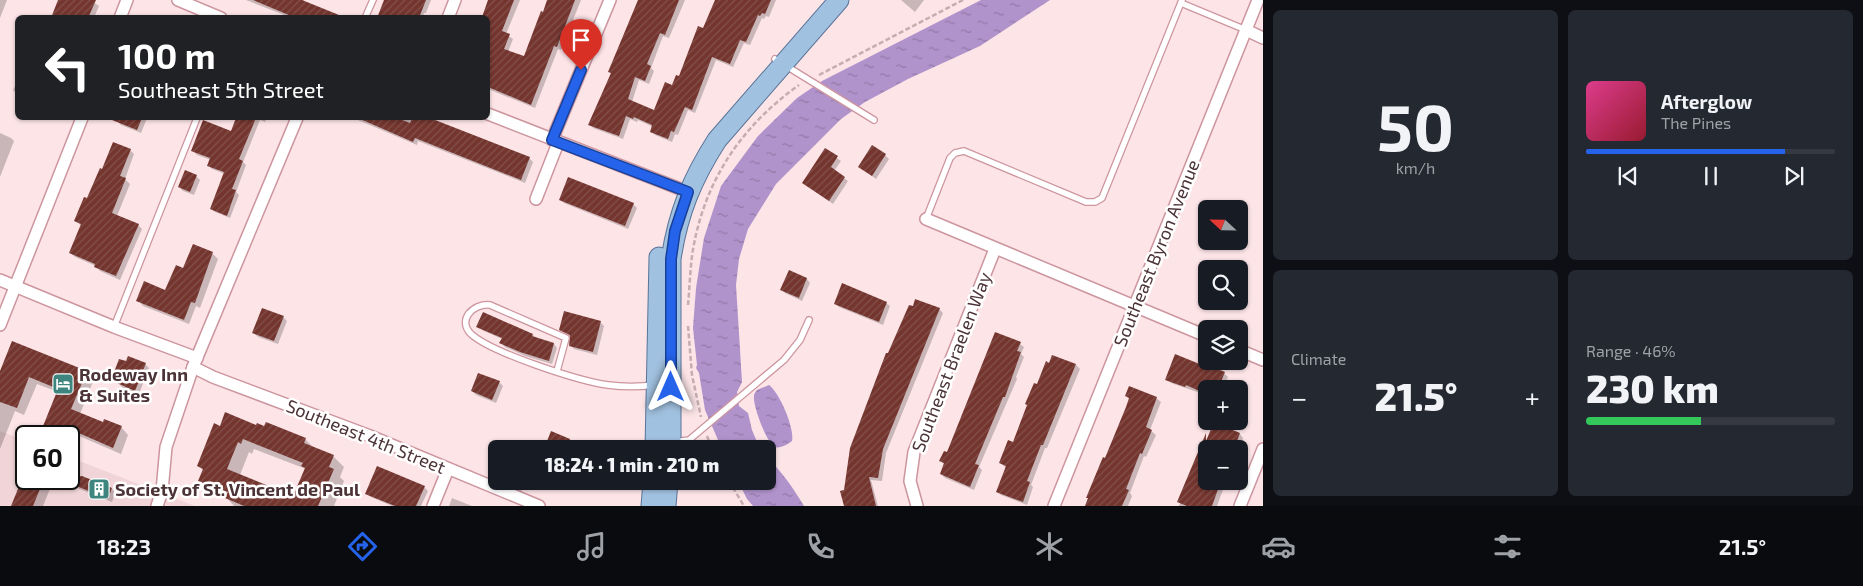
<!DOCTYPE html>
<meta charset="utf-8">
<style>
body{margin:0;font-family:"Exo 2",sans-serif;background:#242831;color:#f1f3f6;height:100vh;display:flex;flex-direction:column;font-size:19px;white-space:nowrap}
*{box-sizing:border-box;margin:0}
p{font-size:16px;color:#9ea1a6}
.icon{flex:none;width:28px;height:28px;fill:none;stroke:currentColor;stroke-width:2;stroke-linecap:round;stroke-linejoin:round}
.map{position:relative;flex:1;overflow:hidden}
.drawer{display:flex;flex-direction:column;gap:10px;padding:10px;background:#0d0f14;width:600px}
.drawer>*{flex:none}
.top-card{position:absolute;left:15px;top:15px;width:475px;height:105px;border-radius:8px;box-shadow:0 1px 4px #0004;background:#202124;color:#fff;overflow:hidden}
.needle{width:32px;rotate:292deg}
.buttons{position:absolute;left:1198px;top:200px;display:grid;gap:10px}
.buttons a{display:grid;place-items:center;width:50px;height:50px;border-radius:8px;background:#171b24;box-shadow:0 1px 4px #0004;font-size:25px}
.speed{position:absolute;left:15px;top:425px;display:flex;gap:10px;font-size:25px;font-weight:700;text-align:center}
.speed>*{display:grid;place-content:center;width:65px;height:65px;border-radius:50%;background:#171b24;box-shadow:0 1px 4px #0004;line-height:1}
.speed .limit{border:2px solid #111;border-radius:8px;background:#fff;color:#111}
.pin{position:absolute;display:grid;place-items:center;width:42px;height:42px;color:#fff;margin:-51px -21px;border-radius:50% 50% 50% 0;rotate:-45deg;box-shadow:0 0 5px #0007}
.pin .icon{rotate:45deg}
.me{position:absolute;width:55px;margin:-28px;rotate:0deg;stroke-linejoin:round;filter:drop-shadow(0 0 4px #0008)}
.turn{display:flex;align-items:center;gap:18px;height:105px;padding:0 20px;font-size:22px}
.turn .icon{width:65px;height:65px;stroke-width:2.5}
.turn b{display:block;font-size:35px;line-height:42px}
.big{font-size:38px;font-weight:800;line-height:1.1}
.drawer .tile{flex:1;display:flex;flex-direction:column;justify-content:center;gap:8px;min-width:0;padding:0 18px;border-radius:8px;background:#242831}
.drawer .dial{align-items:center;gap:0}
.dial b{font-size:65px;line-height:1}
.song{display:flex;align-items:center;gap:15px}
.cover{width:60px;height:60px;border-radius:8px;background:linear-gradient(135deg,hsl(330 70% 55%),hsl(350 70% 35%))}
.played{height:5px;border-radius:2px;background:linear-gradient(90deg,#2563eb 80%,#363941 80%)}
.keys{display:flex;justify-content:space-around;direction:ltr}
.heat{display:flex;justify-content:space-between;align-items:center;font-size:28px;direction:ltr}
.charge{height:8px;border-radius:4px;background:linear-gradient(90deg,#34c759 46%,#363941 0)}
.drawer .tiles{flex:1;display:grid;gap:10px;grid-template-columns:repeat(2,1fr)}
.trip{position:absolute;left:488px;top:440px;width:288px;height:50px;border-radius:8px;background:#171b24;box-shadow:0 1px 4px #0004;font-weight:800;line-height:50px;text-align:center}
.tabs{display:flex;height:80px;justify-content:space-around;align-items:center;background:#090b0e;color:#9ea1a6}
.tabs .icon{width:35px;height:35px}
.tabs .on{color:#2563eb}
.tabs b{font-size:22px;color:#f1f3f6}
main{display:flex;flex:1;min-height:0}
.map>svg:first-child{display:block}
.built{fill:#f0d4d7}
.water{fill:url(#water-ripples)}
.shadow{fill:#0003;fill-rule:evenodd}
.building{fill:url(#building-hatch);fill-rule:evenodd}
.lines{fill:none;stroke-linecap:round;stroke-linejoin:round}
.service-casing{stroke:#cd959e;stroke-width:8}
.minor-casing{stroke:#cd959e;stroke-width:14}
.primary-casing{stroke:#5a7497;stroke-width:21}
.path{stroke:#c5adb0;stroke-width:2.5;stroke-dasharray:5 2.5;stroke-linecap:butt}
.service{stroke:#fff;stroke-width:5.5}
.minor{stroke:#fff;stroke-width:11}
.primary{stroke:#a1c1e0;stroke-width:19}
.route-casing{stroke:#184099;stroke-width:12}
.route{stroke:#2563eb;stroke-width:9}
.labels{text-anchor:middle;dominant-baseline:central;stroke-width:5;stroke-linejoin:round;paint-order:stroke}
.street-label{font-size:18px;fill:#4b3337;stroke:#fff}
.poi-label{font-size:18px;font-weight:bold;fill:#4b3337;stroke:#fff;text-anchor:start}
</style>
<main>
<div class="map">
<svg width="1263" height="506" viewBox="0 0 1263 506">
<defs>
<pattern id="water-ripples" width="26" height="14" patternUnits="userSpaceOnUse" patternTransform="scale(1.25)"><rect width="26" height="14" fill="#b193cc"/><path d="M2 4q2-2 4 0t4 0M15 11q2-2 4 0t4 0" fill="none" stroke="#9279a6"/></pattern>
<pattern id="building-hatch" width="6" height="6" patternUnits="userSpaceOnUse" patternTransform="scale(1.25)"><rect width="6" height="6" fill="#73352e"/><path d="M-1 1l2-2M0 6l6-6M5 7l2-2" fill="none" stroke="#84514c"/></pattern>
</defs>
<rect width="100%" height="100%" fill="#fce4e7"/>
<polygon class="built" points="0,431 26,441 26,479 69,479 69,457 195,506 0,506"/>
<g class="water">
<polygon points="981,0 1050,0 980,46 908,79 865,102 841,119 776,184 748,229 739,259 736,285 742,382 737,392 739,406 748,413 752,430 760,449 722,449 705,410 699,373 696,368 697,365 693,328 696,288 704,238 721,186 758,136 797,98 822,81"/>
<path d="M769,385C779,392 795,428 792,441C788,444 780,449 775,447C767,444 753,406 754,397C754,393 755,393 757,390Z"/>
<path d="M766,457C782,471 793,488 804,506H753L747,499L738,481H766Z"/>
</g>
<g class="shadow">
<polygon points="0,0 7,0 0,18"/>
<polygon points="59,0 90,0 99,6 94,18 51,18"/>
<polygon points="246,0 303,0 306,3 342,18 292,18"/>
<polygon points="385,0 431,0 426,13 424,13 423,18 378,18"/>
<polygon points="489,0 520,0 506,34 513,39 508,52 525,58 548,0 581,0 561,50 558,49 535,108 488,89 488,18 483,18"/>
<polygon points="639,0 685,0 669,38 663,36 651,68 654,71 649,84 639,80 632,102 655,111 679,78 704,30 724,0 776,0 769,17 766,16 764,19 762,18 750,45 744,43 733,67 716,60 695,113 688,110 678,135 675,134 672,142 655,135 651,131 653,127 638,120 637,122 630,119 623,139 593,128 590,124 612,74 609,72"/>
<polygon points="901,0 924,0 915,12"/>
<polygon points="18,80 18,95 13,90"/>
<polygon points="119,118 147,118 141,133 121,125 118,122"/>
<polygon points="237,118 267,118 265,122 260,120 243,162 246,165 236,192 239,195 230,218 215,212 211,209 225,174 212,169 209,165 211,160 197,155 193,151 231,132"/>
<polygon points="353,118 416,118 529,158 533,162 525,183 418,141 417,145"/>
<polygon points="0,133 11,138 14,141 0,177"/>
<polygon points="130,150 134,154 125,179 130,184 117,216 138,225 142,229 120,280 100,271 96,266 75,257 71,253 82,226 75,221 103,170"/>
<polygon points="825,150 841,161 834,171 848,181 833,204 803,183"/>
<polygon points="885,155 889,159 876,179 860,167"/>
<polygon points="196,176 200,180 194,195 183,191 179,187"/>
<polygon points="560,199 633,204 637,208 628,229 564,203"/>
<polygon points="212,253 218,259 200,308 196,306 189,324 143,306 138,300 166,291 184,269"/>
<polygon points="789,272 807,279 810,283 802,301 785,293 781,289"/>
<polygon points="835,303 886,303 890,306 883,325 839,307"/>
<polygon points="939,309 943,313 886,453 882,481 871,480 878,506 845,506 845,491"/>
<polygon points="283,317 287,321 278,344 258,337 254,333"/>
<polygon points="600,322 604,326 597,355 574,349 570,345 571,337 560,329"/>
<polygon points="478,327 533,335 536,338 554,344 557,348 552,364 525,356 505,347 501,343 502,339 482,330"/>
<polygon points="1020,344 1024,347 1021,354 1024,357 1016,377 1017,379 979,467 982,470 974,490 945,478 941,474 945,465 941,461 948,454"/>
<polygon points="1053,356 1076,365 1080,369 1047,448 1045,448 1031,485 1033,487 1027,505 1001,495 997,492 1006,468 1001,463 1014,443 1037,386"/>
<polygon points="145,364 149,368 139,394 122,387 118,383 120,379 114,374"/>
<polygon points="1203,367 1224,373 1228,377 1223,389 1206,389 1206,395 1171,383 1167,379"/>
<polygon points="86,372 94,379 80,414 104,424 121,427 128,435 121,454 72,433 69,441 69,436 40,436 58,392 37,384 24,415 15,411 0,449 0,374"/>
<polygon points="499,382 503,386 496,403 476,395 472,391"/>
<polygon points="1127,396 1156,398 1161,402 1150,430 1156,435 1146,457 1144,456 1130,493 1132,496 1128,506 1085,506 1130,399"/>
<polygon points="1214,424 1240,434 1243,438 1239,450 1206,449 1206,481 1227,481 1221,495 1217,506 1179,506"/>
<path d="M257,426L305,439L314,448L333,456L344,467L340,477L344,481L334,506H234L226,497L211,491L200,480L204,471L199,466L221,427ZM254,449L306,469L294,498L240,475L249,452L252,454Z"/>
<polygon points="570,440 573,443 571,449 545,449"/>
<polygon points="26,471 26,479 54,479 43,506 12,506"/>
<polygon points="82,478 112,489 115,493 112,502 67,484 64,481"/>
<polygon points="501,481 525,481 521,492 505,485"/>
<polygon points="536,481 558,481 555,490"/>
<polygon points="424,487 428,491 421,506 392,506 371,497 367,494"/>
<polygon points="452,498 472,506 449,506"/>
</g>
<g class="building">
<polygon points="58,0 96,0 88,18 51,18"/>
<polygon points="253,0 302,0 344,17 296,18"/>
<polygon points="384,0 426,0 419,18 377,18"/>
<polygon points="488,0 514,0 502,31 510,34 504,49 524,56 541,11 543,12 547,0 575,0 557,47 554,46 531,105 488,87 488,18 482,17"/>
<polygon points="638,0 679,0 665,35 660,33 647,64 651,66 645,81 635,77 628,99 654,110 665,82 672,85 676,75 679,76 698,26 703,28 715,0 771,0 765,14 762,13 760,16 758,15 746,42 740,40 730,64 712,57 692,110 685,107 674,132 671,131 668,139 650,132 652,125 634,117 633,119 626,116 619,136 588,125 611,73 608,72"/>
<polygon points="107,118 142,118 137,130"/>
<polygon points="236,118 256,118 239,159 243,161 232,189 236,190 227,216 210,209 224,172 207,166 210,158 191,151 203,120 231,131"/>
<polygon points="358,118 397,118 410,123 412,118 430,118 530,157 521,180 415,138 413,142"/>
<polygon points="113,142 131,149 120,176 126,178 112,213 139,224 116,276 94,267 95,264 69,253 81,224 74,221 84,197 87,198 100,168 102,169"/>
<polygon points="872,145 886,154 872,176 858,167"/>
<polygon points="825,148 838,156 831,167 845,177 829,201 802,183"/>
<polygon points="185,170 197,175 190,192 178,187"/>
<polygon points="568,177 634,203 625,226 559,200"/>
<polygon points="193,244 213,252 195,303 191,302 184,320 136,301 144,281 165,290 176,265 183,268"/>
<polygon points="789,270 807,278 799,298 780,290"/>
<polygon points="842,283 887,302 879,322 834,304"/>
<polygon points="915,299 940,308 883,449 878,478 869,477 876,506 844,506 840,491 844,490 850,448 886,353 888,353 909,305 913,306"/>
<polygon points="262,308 284,316 274,341 252,333"/>
<polygon points="564,311 601,321 593,352 569,346 570,335 559,330"/>
<polygon points="483,312 533,334 532,336 554,343 549,361 520,352 499,343 502,338 476,327"/>
<polygon points="995,332 1021,342 1017,351 1021,352 1005,397 1003,397 975,464 979,465 970,487 940,474 944,463 939,461 944,451 947,452"/>
<polygon points="12,341 87,371 71,409 103,422 104,419 122,426 113,448 65,427 61,436 39,436 58,389 29,377 17,408 0,402 0,371"/>
<polygon points="1175,354 1202,365 1203,363 1225,372 1218,389 1206,389 1206,394 1186,385 1185,387 1165,380"/>
<polygon points="1052,355 1076,364 1043,445 1041,445 1027,481 1030,482 1023,502 996,492 1006,466 999,463 1008,440 1013,442 1027,405 1025,404 1034,383 1037,384 1046,361 1049,363"/>
<polygon points="128,356 146,363 135,391 117,383 119,377 113,375 119,359 126,361"/>
<polygon points="478,373 500,381 492,400 471,391"/>
<polygon points="1129,386 1157,397 1146,427 1152,430 1142,454 1140,453 1126,489 1129,490 1122,506 1085,506 1088,498 1086,498 1103,457 1105,458 1126,407 1129,398 1125,396"/>
<path d="M225,412L256,425L257,423L264,426L266,422L306,438L304,443L334,455L329,467L334,469L318,506H244L225,498L228,492L198,481L203,469L197,466L214,423L220,426ZM243,439L303,463L301,466L305,468L293,496L227,469L238,442L241,444Z"/>
<polygon points="1214,422 1240,433 1234,449 1227,449 1206,441"/>
<polygon points="551,431 570,439 566,449 544,449"/>
<polygon points="1206,433 1206,481 1221,481 1212,506 1187,506 1177,502"/>
<polygon points="377,466 425,486 416,506 395,506 365,494"/>
<polygon points="82,476 112,488 108,499 62,480"/>
<polygon points="22,479 44,479 33,506 11,506"/>
</g>
<g class="lines">
<g class="service-casing">
<g id="service">
<polyline points="1181,3 1246,30"/>
<polyline points="365,18 373,0"/>
<polyline points="775,59 874,120"/>
<polyline points="926,219 950,158 955,153 964,151 1086,202 1095,202 1102,198 1182,0"/>
<polyline points="114,327 197,118"/>
<path d="M557,371L566,338L490,305C473,303 457,320 471,334C492,353 579,381 608,385C623,387 639,387 655,385"/>
<polyline points="673,442 689,440 784,360 800,340 809,320"/>
</g>
</g>
<g class="minor-casing">
<g id="minor">
<polyline points="178,0 221,18"/>
<polyline points="120,18 127,0"/>
<polyline points="448,18 455,0"/>
<polyline points="1246,30 1263,38"/>
<polyline points="488,114 688,192"/>
<polyline points="552,140 610,0"/>
<polyline points="536,199 558,143"/>
<polyline points="926,219 1206,336"/>
<polyline points="0,280 114,327 197,358"/>
<polyline points="0,325 82,118"/>
<polyline points="1239,350 1263,360"/>
<polyline points="193,367 213,377 370,436 539,506"/>
<polyline points="157,506 162,491 166,447 193,367 297,118"/>
<polyline points="433,506 448,469"/>
<polyline points="917,506 910,481 914,452 995,249"/>
<polyline points="1054,506 1258,0"/>
<polyline points="1240,506 1263,449"/>
</g>
</g>
<g class="primary-casing">
<g id="primary">
<polyline points="655,449 659,257"/>
<path d="M671,449V259C678,213 692,179 717,140L839,0"/>
<polyline points="651,506 653,481"/>
<polyline points="666,506 668,481"/>
</g>
</g>
<g class="path">
<polyline points="819,75 963,0"/>
<path d="M688,305C690,285 690,264 694,244C707,177 743,125 799,85"/>
<polyline points="688,326 692,375 701,417"/>
<polyline points="707,436 712,449"/>
<polyline points="729,481 744,506"/>
</g>
<use href="#service" class="service"/>
<use href="#minor" class="minor"/>
<use href="#primary" class="primary"/>
</g>
<g class="lines">
<g class="route-casing">
<polyline id="route" points="581,70 552,140 688,192 675,231 671,259 671,387"/>
</g>
<use href="#route" class="route"/>
</g>
<defs>
<g id="hotel-square" transform="scale(1.125)"><rect x="-9" y="-9" width="18" height="18" rx="4" fill="#3e857f" stroke="#fff"/><path d="M-6-4.5h1.5V1H6V5H4.5V3h-9V5H-6ZM-4 0a1.8 1.8 0 1 1 3.6 0ZM.5 0V-2.5h3Q6-2.5 6 0Z" fill="#fff"/></g>
<g id="building-square" transform="scale(1.125)"><rect x="-9" y="-9" width="18" height="18" rx="4" fill="#3e857f" stroke="#fff"/><path d="M-4-6H4V6H1V3H-1V6H-4ZM-2.5-4.3h1.7v1.8h-1.7ZM.8-4.3h1.7v1.8H.8ZM-2.5-1h1.7V.8h-1.7ZM.8-1h1.7V.8H.8Z" fill="#fff"/></g>
</defs>
<g fill-rule="evenodd">
<use href="#hotel-square" x="63" y="384"/>
<use href="#building-square" x="99" y="489"/>
</g>
<g class="labels">
<g class="street-label">
<text transform="translate(1156 253) rotate(-68)">Southeast Byron Avenue</text>
<text transform="translate(951 362) rotate(-69)">Southeast Braelen Way</text>
<text transform="translate(366 436) rotate(22)">Southeast 4th Street</text>
</g>
<g class="poi-label">
<text x="79" y="374">Rodeway Inn<tspan x="79" dy="21">&amp; Suites</tspan></text>
<text x="115" y="489">Society of St. Vincent de Paul</text>
</g>
</g>
</svg>
<div class="buttons">
<a><svg class="needle" viewBox="-14 -14 28 28"><path d="M0-13l5 13h-10z" fill="#e53935"/><path d="M0 13l5-13h-10z" fill="#9ea1a6"/></svg></a>
<a><svg class="icon" aria-label="search" viewBox="0 0 24 24"><circle cx="10" cy="10" r="6"/><path d="M15 15l6 6"/></svg></a>
<a><svg class="icon" aria-label="layers" viewBox="0 0 24 24"><path d="M12 4l9 5-9 5-9-5zM3 14l9 5 9-5"/></svg></a>
<a>+</a>
<a>−</a>
</div>
<div class="speed"><div class="limit">60</div></div>
<div class="pin" style="left:581px;top:70px;background:#d93025"><svg class="icon" aria-label="arrive" viewBox="0 0 24 24"><path d="M6 21V4h12l-3 4 3 4H6"/></svg></div>
<svg class="me" style="left:671px;top:387px" viewBox="-20 -20 40 40"><path d="M0-17L14 15 0 8-14 15z" fill="#2563eb" stroke="#fff" stroke-width="4"/></svg>
<div class="trip">18:24 · 1 min · 210 m</div>
<div class="top-card">
<div class="turn"><svg class="icon" aria-label="left" viewBox="0 0 24 24"><path d="M17 20v-9H6M10 6l-5 5 5 5"/></svg><div><b>100 m</b>Southeast 5th Street</div></div>
</div>
</div>
<section class="drawer">
<div class="tiles">
<div class="tile dial"><b>50</b><p>km/h</p></div>
<div class="tile">
<div class="song"><i class="cover"></i><div><b>Afterglow</b><p>The Pines</p></div></div>
<div class="played"></div>
<div class="keys"><svg class="icon" aria-label="previous" viewBox="0 0 24 24"><path d="M18 5L8 12l10 7zM5 5v14"/></svg><svg class="icon" aria-label="pause" viewBox="0 0 24 24"><path d="M8 5v14M16 5v14"/></svg><svg class="icon" aria-label="next" viewBox="0 0 24 24"><path d="M6 5l10 7-10 7zM19 5v14"/></svg></div>
</div>
<div class="tile"><p>Climate</p>
<div class="heat"><a>−</a><b class="big">21.5°</b><a>+</a></div>
</div>
<div class="tile"><p>Range · 46%</p><b class="big">230 km</b><div class="charge"></div></div>
</div>
</section>
</main>
<nav class="tabs">
<b>18:23</b>
<svg class="icon on" aria-label="directions" viewBox="0 0 24 24"><path d="M12 3l9 9-9 9-9-9zM9 14v-3h6M13 9l2 2-2 2"/></svg>
<svg class="icon" aria-label="music" viewBox="0 0 24 24"><path d="M9 18V5l10-2v13"/><circle cx="6" cy="18" r="3"/><circle cx="16" cy="16" r="3"/></svg>
<svg class="icon" aria-label="phone" viewBox="0 0 24 24"><path d="M5 4h4l2 5-3 2q2 4 5 5l2-3 5 2v4C11 20 4 13 5 4z"/></svg>
<svg class="icon" aria-label="climate" viewBox="0 0 24 24"><path d="M12 3v18M4 7l16 10M4 17L20 7"/></svg>
<svg class="icon" aria-label="car" viewBox="0 0 24 24"><path d="M5 17H2v-5l4-1 3-4h7l3 4 3 1v5h-3M9 17h6M6 11h13"/><circle cx="7" cy="17" r="2"/><circle cx="17" cy="17" r="2"/></svg>
<svg class="icon" aria-label="filters" viewBox="0 0 24 24"><path d="M4 7h16M4 17h16"/><circle cx="9" cy="7" r="2"/><circle cx="15" cy="17" r="2"/></svg>
<b>21.5°</b>
</nav>
